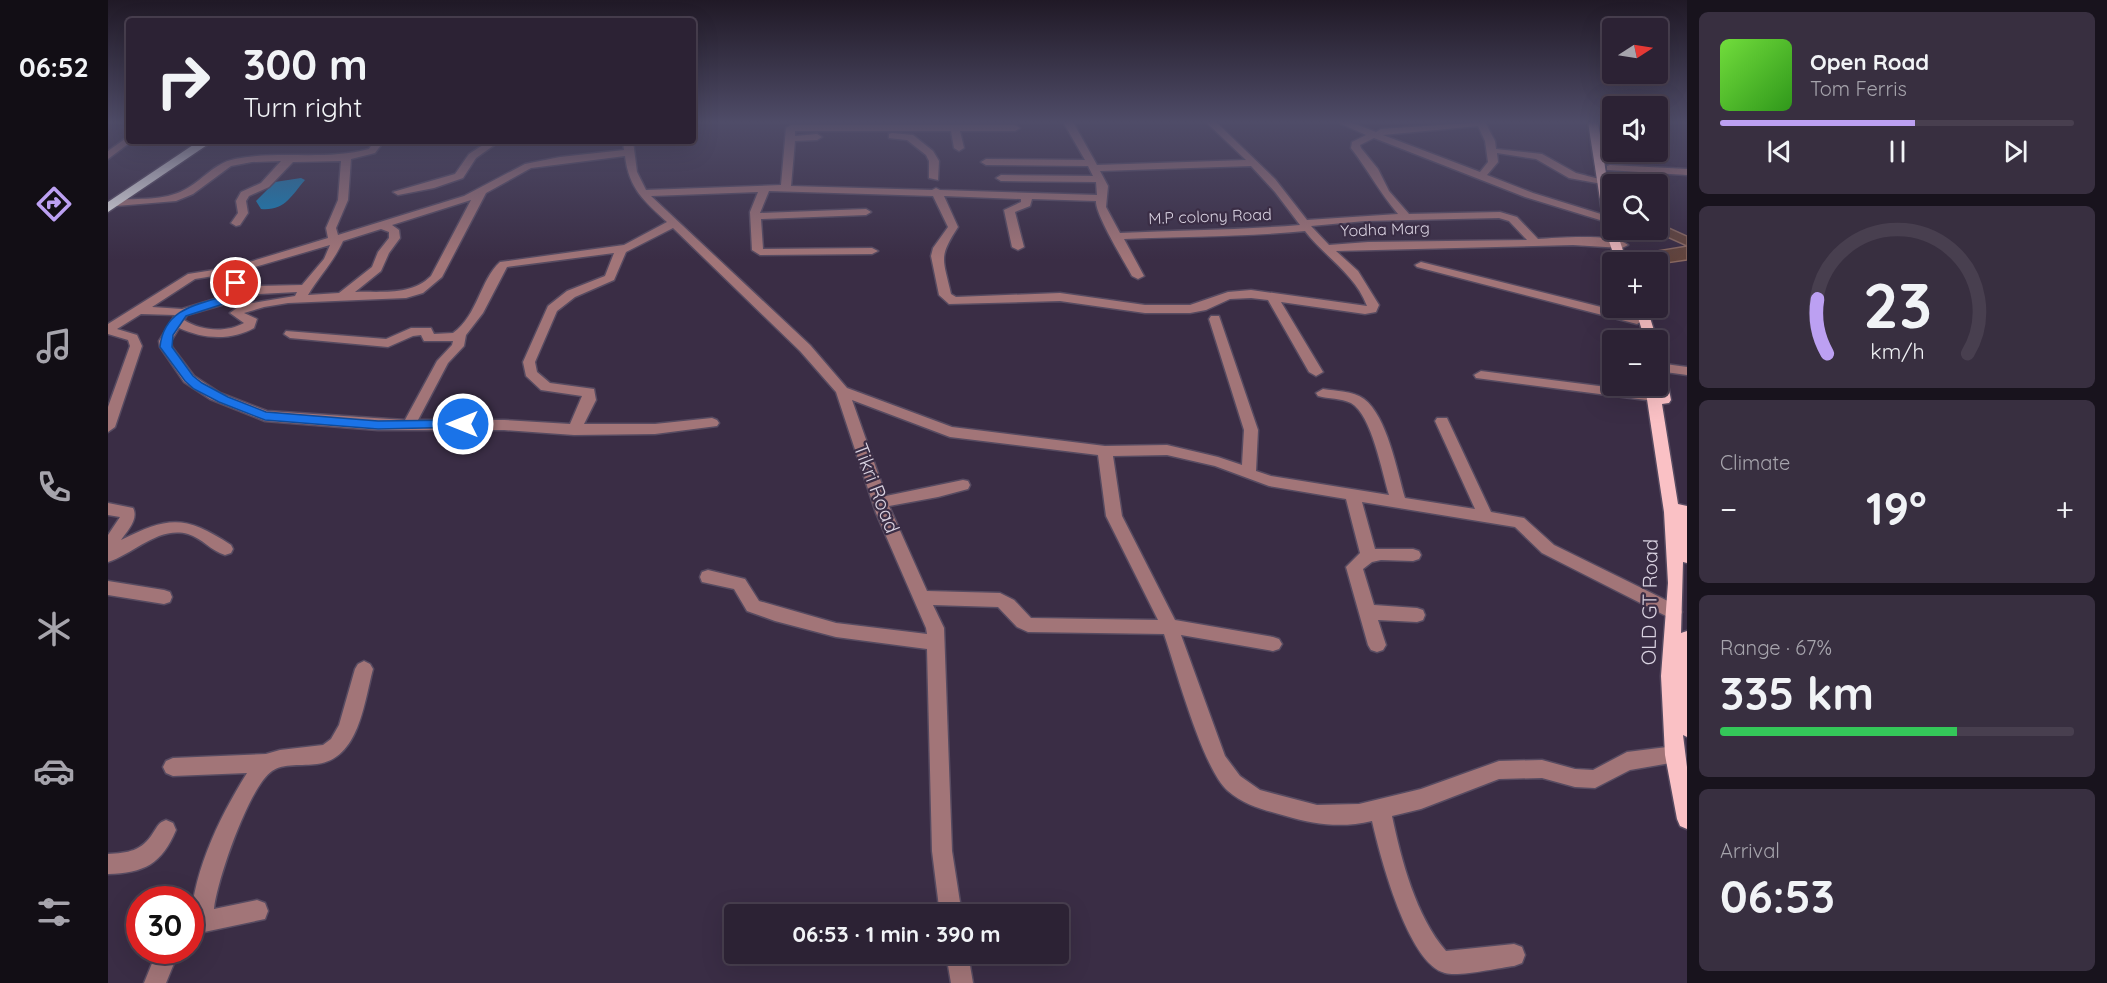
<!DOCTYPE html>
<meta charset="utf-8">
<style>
body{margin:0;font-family:Quicksand,sans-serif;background:#382f40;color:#f1f3f6;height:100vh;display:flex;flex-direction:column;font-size:22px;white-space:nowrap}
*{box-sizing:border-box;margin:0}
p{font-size:20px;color:#a6a4ac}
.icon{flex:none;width:33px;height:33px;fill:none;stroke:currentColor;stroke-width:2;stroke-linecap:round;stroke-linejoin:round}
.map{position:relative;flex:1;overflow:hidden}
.side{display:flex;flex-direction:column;gap:12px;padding:12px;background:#18131d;width:420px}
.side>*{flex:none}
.banner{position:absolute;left:18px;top:18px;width:570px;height:126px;border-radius:6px;box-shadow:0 6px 24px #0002,0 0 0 2px #483f4f;background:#2c2234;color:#f1f3f6;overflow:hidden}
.needle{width:39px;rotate:78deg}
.buttons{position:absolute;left:1494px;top:18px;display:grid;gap:12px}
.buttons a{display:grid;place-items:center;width:66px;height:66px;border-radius:6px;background:#2c2234;box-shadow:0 6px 24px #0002,0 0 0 2px #483f4f;font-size:30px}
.speed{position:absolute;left:18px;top:886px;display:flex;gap:12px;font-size:30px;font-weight:700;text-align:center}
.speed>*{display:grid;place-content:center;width:78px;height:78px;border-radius:50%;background:#2c2234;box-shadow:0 6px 24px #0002,0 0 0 2px #483f4f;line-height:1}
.speed .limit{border:9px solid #d22;background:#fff;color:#111}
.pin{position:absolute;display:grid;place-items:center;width:51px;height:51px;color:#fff;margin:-26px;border:3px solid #fff;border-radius:50%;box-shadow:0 2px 6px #0007}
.me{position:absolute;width:66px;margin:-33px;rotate:270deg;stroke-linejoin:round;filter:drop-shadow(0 0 4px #0008)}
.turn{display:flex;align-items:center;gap:21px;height:126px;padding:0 18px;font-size:27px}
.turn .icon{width:78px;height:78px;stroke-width:2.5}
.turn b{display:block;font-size:42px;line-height:51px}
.big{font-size:45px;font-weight:700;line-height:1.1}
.side .tile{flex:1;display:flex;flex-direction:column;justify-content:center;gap:9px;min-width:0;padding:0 21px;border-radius:9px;background:#382f40}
.side .dial{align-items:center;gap:0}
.dial svg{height:156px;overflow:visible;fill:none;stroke:#483f4f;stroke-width:7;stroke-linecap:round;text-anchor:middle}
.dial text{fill:#f1f3f6;stroke:none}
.song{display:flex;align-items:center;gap:18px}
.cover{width:72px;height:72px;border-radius:9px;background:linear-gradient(135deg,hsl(100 70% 55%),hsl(110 70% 35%))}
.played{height:6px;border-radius:3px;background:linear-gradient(90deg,#bca0f2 55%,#483f4f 55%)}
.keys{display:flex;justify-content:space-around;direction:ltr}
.heat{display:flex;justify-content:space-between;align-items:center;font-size:33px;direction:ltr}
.charge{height:9px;border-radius:4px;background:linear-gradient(90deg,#34c759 67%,#483f4f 0)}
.trip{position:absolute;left:616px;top:904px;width:345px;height:60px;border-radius:6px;background:#2c2234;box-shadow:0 6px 24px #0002,0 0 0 2px #483f4f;font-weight:700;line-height:60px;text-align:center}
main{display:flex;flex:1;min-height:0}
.tab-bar{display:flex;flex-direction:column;width:108px;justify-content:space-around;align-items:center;background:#120e15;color:#a6a4ac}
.tab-bar .icon{width:42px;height:42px}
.tab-bar .active{color:#bca0f2}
.tab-bar b{font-size:27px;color:#f1f3f6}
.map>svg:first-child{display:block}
.water{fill:#1186c1}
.building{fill:#63453e;stroke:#8a6962;stroke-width:1.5}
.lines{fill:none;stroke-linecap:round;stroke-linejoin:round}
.minor-casing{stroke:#574b61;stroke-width:3}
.major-casing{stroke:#574b61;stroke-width:3}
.highway-casing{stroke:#574b61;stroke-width:3}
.minor{fill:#a27578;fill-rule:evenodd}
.major{fill:#fac1c5;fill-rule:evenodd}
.highway{fill:#f1f1f1;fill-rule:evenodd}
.route{fill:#1a73e8;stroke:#114b97;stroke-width:1.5}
.labels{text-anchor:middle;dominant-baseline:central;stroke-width:4.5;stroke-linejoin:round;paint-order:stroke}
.far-street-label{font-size:16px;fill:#d9d2e1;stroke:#3a2d45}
.street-label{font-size:20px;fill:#d9d2e1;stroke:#3a2d45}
</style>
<main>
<nav class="tab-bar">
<b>06:52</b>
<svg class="icon active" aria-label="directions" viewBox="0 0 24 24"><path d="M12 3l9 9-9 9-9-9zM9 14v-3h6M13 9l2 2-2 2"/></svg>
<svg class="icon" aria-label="music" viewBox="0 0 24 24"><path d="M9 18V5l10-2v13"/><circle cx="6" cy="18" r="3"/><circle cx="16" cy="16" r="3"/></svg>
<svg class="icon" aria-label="phone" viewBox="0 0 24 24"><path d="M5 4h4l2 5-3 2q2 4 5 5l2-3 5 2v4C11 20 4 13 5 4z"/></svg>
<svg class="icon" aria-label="climate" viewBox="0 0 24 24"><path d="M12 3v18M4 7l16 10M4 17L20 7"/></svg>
<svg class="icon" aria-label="car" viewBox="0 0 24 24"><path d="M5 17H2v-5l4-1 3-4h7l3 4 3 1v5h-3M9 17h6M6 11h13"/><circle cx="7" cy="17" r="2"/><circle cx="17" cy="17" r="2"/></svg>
<svg class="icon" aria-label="filters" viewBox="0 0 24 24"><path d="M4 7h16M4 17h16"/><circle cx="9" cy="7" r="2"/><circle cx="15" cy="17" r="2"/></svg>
</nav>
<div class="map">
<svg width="1579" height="983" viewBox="0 0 1579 983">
<rect width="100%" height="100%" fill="#3a2d45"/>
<path class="water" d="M193,178L197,180C183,196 177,211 153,209L148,201L167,182Z"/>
<polygon class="building" points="1550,223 1579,236 1579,260 1552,264 1548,251 1579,246 1550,233"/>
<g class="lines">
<g class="minor-casing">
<g id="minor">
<path d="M955,122H965L989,165L1138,160L1098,122H1108L1167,179L1199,220L1290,214C1272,193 1260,170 1243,148L1244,142L1258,135L1229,122H1242L1268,132L1273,129L1377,122L1387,141L1388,149L1434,154L1468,173L1499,181L1494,184L1461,178L1428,159L1389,153L1390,162L1379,175L1425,193L1496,215V219L1492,220L1417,197L1266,138L1252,145L1253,148L1270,169L1281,191L1301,214L1392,212L1409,217L1430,239C1450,238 1505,233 1520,245L1514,248L1465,245L1228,251L1250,271L1271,305L1268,312L1257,314L1173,302L1215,372L1208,376L1201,372L1160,300L1143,298L1122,299L1098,310L1082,313H1037L952,301L841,304L831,295L823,256L825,248L840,227L825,196L661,191L652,213L758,209L763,212L758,215L653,219L655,249L764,248L770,251L764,254L652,255L644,250L642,212L650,192L543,196L702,345L739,388L844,427L997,446L1059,445L1110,457L1134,465L1136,430L1101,319L1103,316H1111L1150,430L1148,471L1163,476L1281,495C1274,473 1264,415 1243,403C1233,398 1221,399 1210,396L1208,393L1215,389C1228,391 1245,391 1256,399C1279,416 1289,471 1297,498L1367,509L1327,421L1329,418H1339L1383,512L1416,518L1446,545L1572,607L1574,612L1572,617L1566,619L1560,617L1434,553L1407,527L1254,502L1267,549H1305L1311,551L1313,555L1311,559L1305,561L1273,560L1264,562L1255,569L1266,605L1309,608L1315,610L1317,615L1315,620L1309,622L1270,620L1278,645L1275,650L1269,652L1263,650L1260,645L1238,567L1252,553L1238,499L1161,486L1107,466L1059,455L1005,456L1014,516L1067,620L1165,637L1171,639L1174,644L1171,649L1165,651L1073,635L1117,756L1132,776L1152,790L1209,805L1251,804L1313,789L1391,761L1434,760L1467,769L1485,770L1519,752L1567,746L1574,749L1577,755L1574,761L1522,770L1487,788L1467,787L1434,778L1391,779L1313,809L1284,816C1293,859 1308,917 1338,951L1406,944L1414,947L1417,955L1414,963L1406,966C1390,968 1351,977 1337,973C1300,964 1272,856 1264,821C1234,828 1208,825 1178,816C1157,810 1137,806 1120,791C1095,770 1068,669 1056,634L920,632L909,627L890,607L825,605L836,628L844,851L854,915H832L824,851L819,649L728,637L667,621L639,611L626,589L594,582L592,577L594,572L600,570L637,579L651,601L728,623L819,634L818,628L768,513L728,392L692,351L565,228L518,252L506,280L467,297L449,311L427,362L429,372L442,383L486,389L488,400L476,424H547L604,418L609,420L611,423L609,426L547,434L466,435L396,430H270L157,421L102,399L76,382L52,347L51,341L67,315L33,314L9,329L29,335L34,346L7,427L0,432V407L22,346L20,340L0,334V324L80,274L125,267L220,238L218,228L230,200L233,161L185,162L161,187L141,196L138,201L140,213L132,225L128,226L123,223L130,213L128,201L133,192L153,183L173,161L144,162L123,166L85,194L68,201L8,206L3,203L8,200C30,198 56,201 76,190C94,181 106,163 127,159C171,150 217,161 261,149L266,141H276L267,153L243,159L240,200L228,228L230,235L356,196L417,164L452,157L516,150L515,141H525L529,172L538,190L673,185L678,128L683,125H907L912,128L907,131H852L856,148L851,151L846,148L843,131H687V136L709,134L714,137L709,140L687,141L683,186L824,190L828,188L832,190L989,195L988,182L893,181L888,178L893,175L985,176L980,166L878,165L873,162L878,159L977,160ZM1370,126L1377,141L1380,162L1372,172L1275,135ZM517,156C521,189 536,201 559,222L516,245L392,262C372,280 370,315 345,333L326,334L323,328H303L278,339L178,331L176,334L182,338L280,347L305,336L313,335L316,341H345L344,345L329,361L297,420L159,411L112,393L86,376L64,347L63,341L71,328C95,339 123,341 146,328L149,319L136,313L156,307L180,303L298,298L315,293L334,277L378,193L423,168ZM1143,166L1167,192L1192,225C1132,230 1072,230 1012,233L998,207L1000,186L992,171ZM836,196L913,199V202L896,210L904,247L910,250L916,247L907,212L922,206L924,199L988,201C987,214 1016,261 1024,276L1030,279L1036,276L1016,239C1076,236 1137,237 1197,231C1217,257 1247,274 1259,306L1143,290L1120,292L1082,305H1037L952,293L848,297L843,294C835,258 830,258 850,227ZM363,200L323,276C303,296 273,291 247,292L273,271L281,253L292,238L291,230L284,225ZM1391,218L1401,221L1419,240L1260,242L1221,245L1203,226L1257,221ZM273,229L281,232V238L270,252L264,267L231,293L200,295C212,275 225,263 235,241ZM222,245L216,259L194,285L150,286L74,309L44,307L87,279L130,272ZM506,253L497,276L459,291L440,306L415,362L418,376L433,390L474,396L462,424L396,420H310L340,363L356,346L358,335L375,313L399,267ZM189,292L187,296L133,305L122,313L136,323C118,333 93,331 76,320L79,315L151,294ZM744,400L842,437L990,455L998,516L1050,620L923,618L906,600L892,593L819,591L781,506L830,497L860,489L862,485L860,481L855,480L778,496Z"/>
<polygon points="784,133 805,135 825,151 831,161 830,180 821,178 821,161 818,155 799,140 781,138 781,134"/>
<polygon points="21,136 21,141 24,141 0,159 0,151"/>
<polygon points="381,141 392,141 368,158 355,178 326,188 290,195 285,192 347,174 361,154"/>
<polygon points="1502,165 1579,169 1579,175 1499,170 1499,166"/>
<polygon points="1313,262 1533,317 1535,320 1529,324 1309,267 1307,265"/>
<polygon points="1550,363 1579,367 1579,375 1550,371"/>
<polygon points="1373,371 1546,393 1553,397 1546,401 1368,378 1366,375"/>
<path d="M0,503L25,508C31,519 19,531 13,540C61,516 77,515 123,545L125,549L123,553L117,555C103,551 94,538 80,534C50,526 26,554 0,562V535L12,517L0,515Z"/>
<polygon points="0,581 56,590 62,592 64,597 62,602 56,604 0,595"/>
<path d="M256,661L262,664L265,669C256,703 251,759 209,764C195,766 175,763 164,771C141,787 109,880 106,909L149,900L157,903L160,911L157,919L82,935C82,878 109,821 139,773L65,776L58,773L55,767L58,761L65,758L158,754L172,750L215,745L223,739L231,725L247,669L250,664Z"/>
<path d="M58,820L65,823L68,830C54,864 36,873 0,874V854C20,853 34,851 45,833C50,826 50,823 58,820Z"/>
<polygon points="49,951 71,951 58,983 36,983"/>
<polygon points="838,954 860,954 865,983 843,983"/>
</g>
</g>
<g class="major-casing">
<g id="major">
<polygon points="1480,122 1490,122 1504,212 1499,215 1494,212"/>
<polygon points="1499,217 1504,220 1504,230 1508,230 1519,262 1508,262 1494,220"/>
<polygon points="1527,308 1539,308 1549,340 1537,340"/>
<polygon points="1550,360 1556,364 1563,400 1561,403 1554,404 1570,504 1579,506 1579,563 1575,562 1573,633 1579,631 1579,737 1575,735 1579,767 1579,829 1572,826 1569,819 1557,755 1553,676 1560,583 1556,512 1537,386 1550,386"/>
</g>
</g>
<g class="highway-casing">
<polygon id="highway" points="91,141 105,141 0,212 0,202"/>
</g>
<use href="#minor" class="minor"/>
<use href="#major" class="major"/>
<use href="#highway" class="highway"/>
</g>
<linearGradient id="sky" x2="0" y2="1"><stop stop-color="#201926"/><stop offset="0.47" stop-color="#4f4c68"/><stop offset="1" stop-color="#4f4c68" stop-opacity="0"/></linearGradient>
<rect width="1579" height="260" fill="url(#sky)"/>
<path class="route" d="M128,279L133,283L134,298L78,316L65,335L64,347L85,376L94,383L120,397L158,412L270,421L355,420L359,421L361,424L359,427L270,429L157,420L111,402L86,389L77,381L52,347C56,307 92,304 124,294L123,283Z"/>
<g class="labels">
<g class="far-street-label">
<text transform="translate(1102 216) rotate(-2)">M.P colony Road</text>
<text transform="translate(1277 229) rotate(-2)">Yodha Marg</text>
</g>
<g class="street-label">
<text transform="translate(769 488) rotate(69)">Tikri Road</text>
<text transform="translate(1541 602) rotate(-89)">OLD GT Road</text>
</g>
</g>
</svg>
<div class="buttons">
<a><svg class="needle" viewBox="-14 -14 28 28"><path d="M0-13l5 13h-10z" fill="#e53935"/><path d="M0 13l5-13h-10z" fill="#a6a4ac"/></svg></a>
<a><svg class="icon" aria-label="sound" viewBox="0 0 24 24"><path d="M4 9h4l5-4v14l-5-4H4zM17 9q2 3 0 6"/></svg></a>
<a><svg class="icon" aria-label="search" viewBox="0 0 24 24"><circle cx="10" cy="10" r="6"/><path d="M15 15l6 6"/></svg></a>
<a>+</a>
<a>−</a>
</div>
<div class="speed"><div class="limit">30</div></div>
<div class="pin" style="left:128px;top:283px;background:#d93025"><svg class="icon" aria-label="arrive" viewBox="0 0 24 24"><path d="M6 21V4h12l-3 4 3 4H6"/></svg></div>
<svg class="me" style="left:355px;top:424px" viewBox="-20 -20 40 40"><circle r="17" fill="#1a73e8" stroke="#fff" stroke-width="3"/><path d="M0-11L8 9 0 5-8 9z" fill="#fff"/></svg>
<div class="trip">06:53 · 1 min · 390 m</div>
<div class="banner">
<div class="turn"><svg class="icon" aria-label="right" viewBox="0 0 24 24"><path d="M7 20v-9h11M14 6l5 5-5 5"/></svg><div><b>300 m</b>Turn right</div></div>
</div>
</div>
<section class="side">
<div class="tile">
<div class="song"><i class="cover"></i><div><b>Open Road</b><p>Tom Ferris</p></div></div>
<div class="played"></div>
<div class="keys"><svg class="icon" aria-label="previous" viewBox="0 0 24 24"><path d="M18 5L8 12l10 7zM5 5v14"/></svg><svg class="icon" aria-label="pause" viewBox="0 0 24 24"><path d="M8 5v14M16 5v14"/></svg><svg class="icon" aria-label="next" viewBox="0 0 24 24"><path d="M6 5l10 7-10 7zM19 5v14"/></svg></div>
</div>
<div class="tile dial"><svg viewBox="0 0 100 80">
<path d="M14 69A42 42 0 1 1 86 69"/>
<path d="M14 69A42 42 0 0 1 9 41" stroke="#bca0f2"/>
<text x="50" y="56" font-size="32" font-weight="700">23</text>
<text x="50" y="72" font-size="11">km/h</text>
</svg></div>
<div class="tile"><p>Climate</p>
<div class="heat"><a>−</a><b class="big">19°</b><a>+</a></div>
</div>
<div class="tile"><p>Range · 67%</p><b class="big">335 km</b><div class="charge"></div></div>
<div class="tile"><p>Arrival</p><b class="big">06:53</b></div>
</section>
</main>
